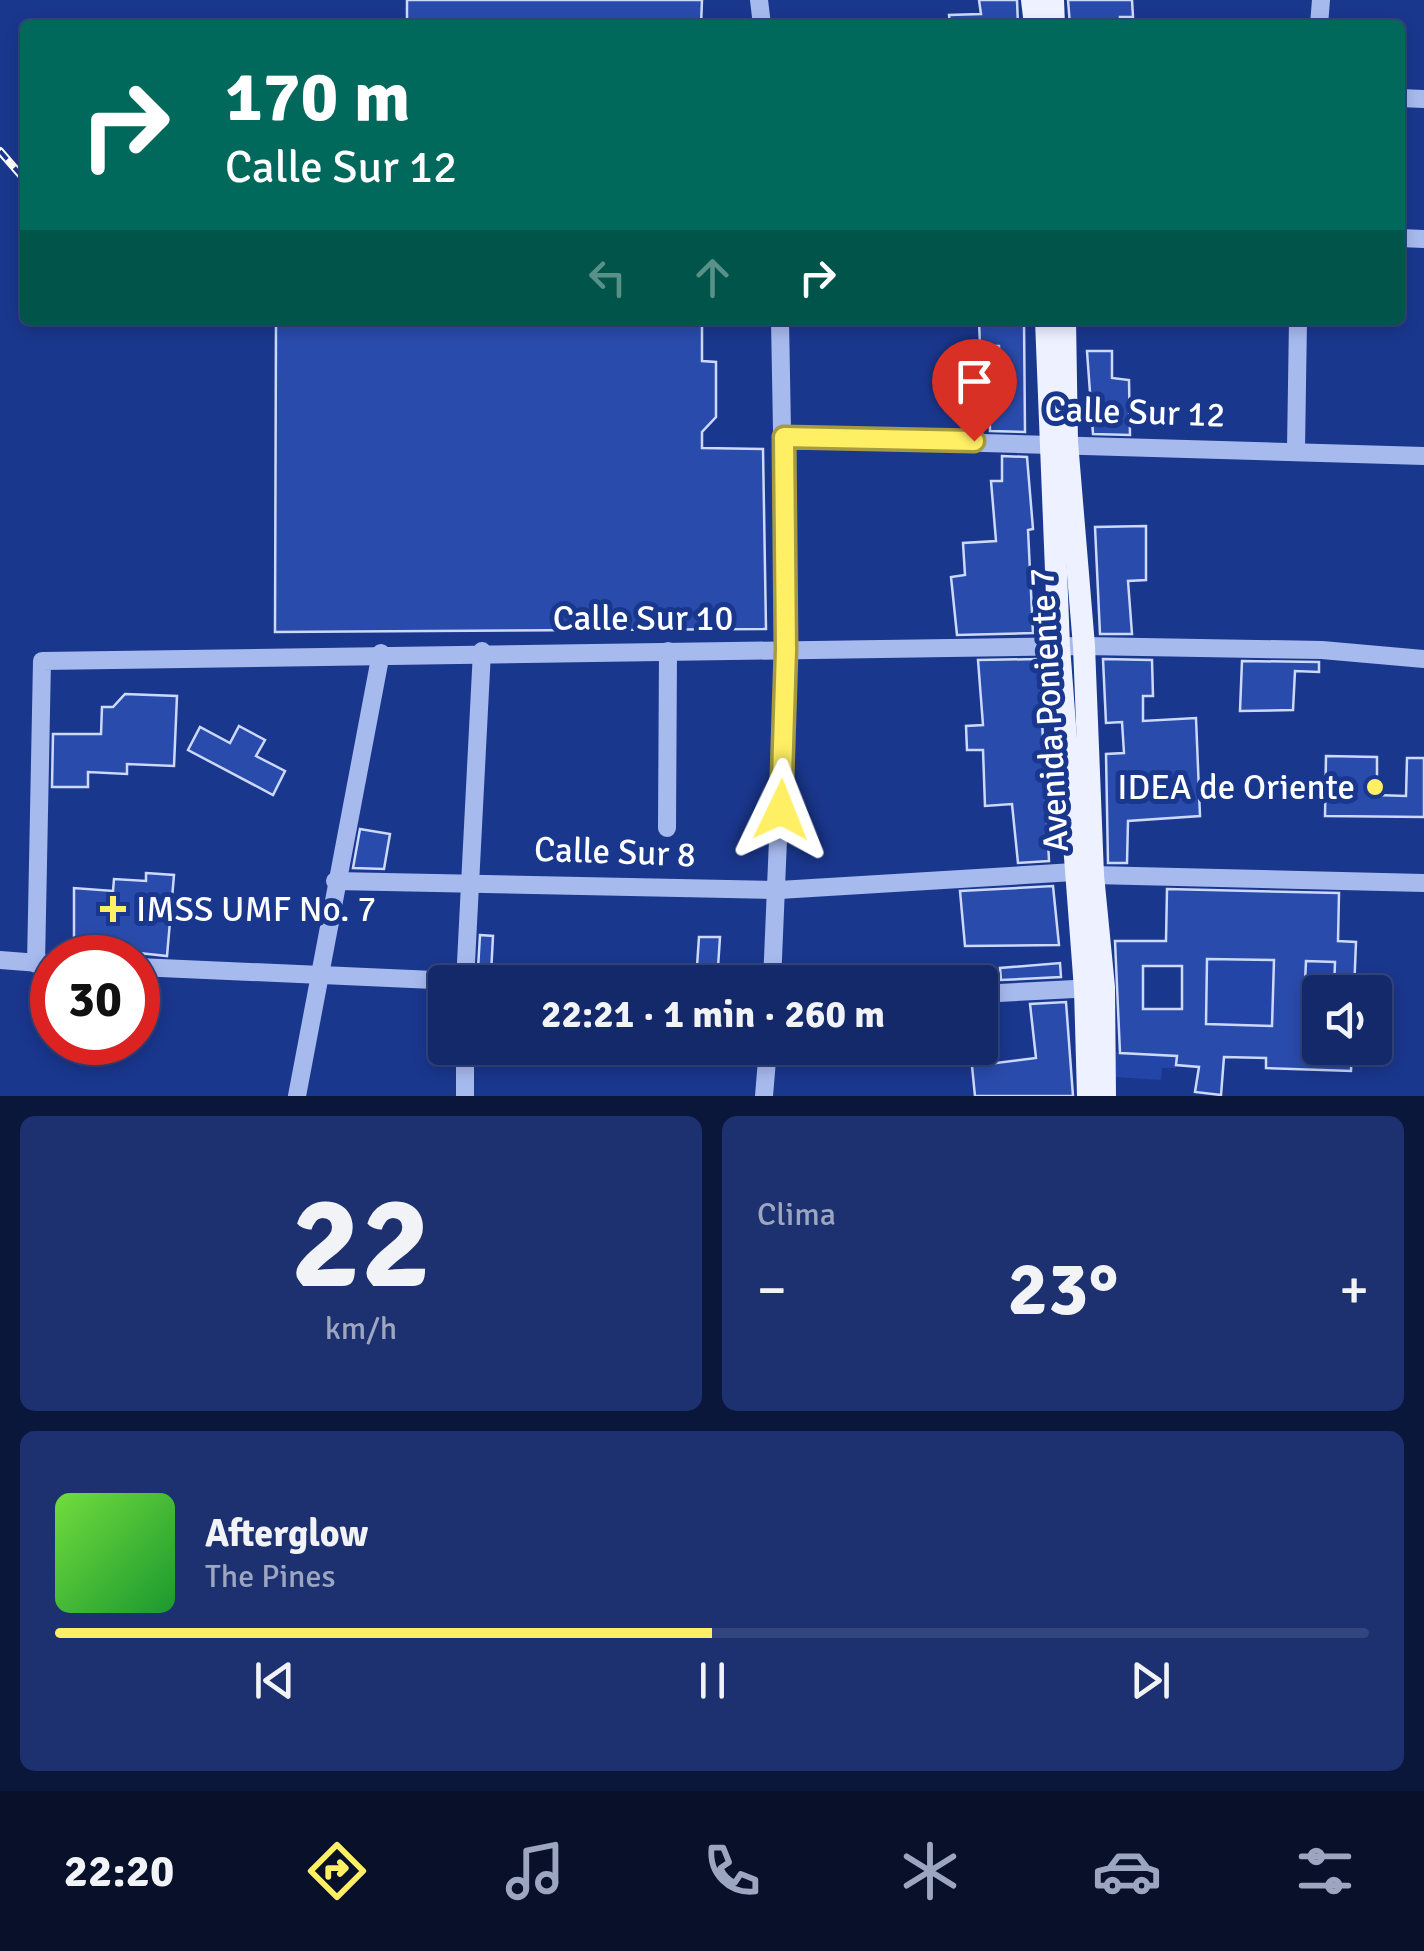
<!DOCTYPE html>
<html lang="es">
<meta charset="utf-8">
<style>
body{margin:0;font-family:Signika,sans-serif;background:#1d3170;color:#f1f3f6;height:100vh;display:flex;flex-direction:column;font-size:38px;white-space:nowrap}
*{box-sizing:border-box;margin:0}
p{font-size:32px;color:#9da6c1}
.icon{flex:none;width:55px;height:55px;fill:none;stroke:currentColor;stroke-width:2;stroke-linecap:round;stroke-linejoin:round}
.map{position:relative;height:1096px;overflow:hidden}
.drawer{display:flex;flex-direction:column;gap:20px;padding:20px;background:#0b173a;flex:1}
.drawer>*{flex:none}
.hud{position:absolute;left:20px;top:20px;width:1385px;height:305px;border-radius:10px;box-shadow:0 5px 15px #0003,0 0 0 2px #33457e;background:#00695c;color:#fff;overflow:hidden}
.controls{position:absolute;left:1302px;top:975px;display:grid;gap:20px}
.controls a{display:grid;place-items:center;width:90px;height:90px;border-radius:10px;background:#14296a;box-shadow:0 5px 15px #0003,0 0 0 2px #33457e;font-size:50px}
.speed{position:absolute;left:30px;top:935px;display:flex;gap:20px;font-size:50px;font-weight:700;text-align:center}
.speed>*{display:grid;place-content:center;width:130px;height:130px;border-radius:50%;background:#14296a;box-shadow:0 5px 15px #0003,0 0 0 2px #33457e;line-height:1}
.speed .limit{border:15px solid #d22;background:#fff;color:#111}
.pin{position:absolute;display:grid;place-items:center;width:85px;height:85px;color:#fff;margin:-102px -42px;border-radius:50% 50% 50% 0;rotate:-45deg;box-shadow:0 0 10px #0007}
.pin .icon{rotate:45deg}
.me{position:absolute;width:110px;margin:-55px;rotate:2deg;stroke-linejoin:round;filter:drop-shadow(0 0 8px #0008)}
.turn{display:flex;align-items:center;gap:35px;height:210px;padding:0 40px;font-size:45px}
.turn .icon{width:130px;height:130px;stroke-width:2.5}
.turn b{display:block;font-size:70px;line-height:85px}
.lanes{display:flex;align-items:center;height:95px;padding:0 40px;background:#0003;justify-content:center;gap:50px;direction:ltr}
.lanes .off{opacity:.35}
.big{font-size:75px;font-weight:700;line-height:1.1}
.drawer .widget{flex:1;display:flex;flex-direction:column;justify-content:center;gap:15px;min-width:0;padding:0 35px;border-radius:15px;background:#1d3170}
.drawer .dial{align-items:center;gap:0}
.dial b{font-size:130px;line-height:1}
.song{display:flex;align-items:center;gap:30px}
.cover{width:120px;height:120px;border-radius:15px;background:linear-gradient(135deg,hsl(100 70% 55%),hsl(130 70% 35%))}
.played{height:10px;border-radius:5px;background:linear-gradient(90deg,#ffef64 50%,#33457e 50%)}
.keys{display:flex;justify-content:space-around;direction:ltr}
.heat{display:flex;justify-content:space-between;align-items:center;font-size:55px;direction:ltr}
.drawer .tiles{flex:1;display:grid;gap:20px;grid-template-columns:1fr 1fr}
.widget:last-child{grid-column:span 2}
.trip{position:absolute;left:428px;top:965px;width:570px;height:100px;border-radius:10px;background:#14296a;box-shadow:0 5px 15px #0003,0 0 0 2px #33457e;font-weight:700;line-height:100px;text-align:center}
.menu{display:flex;height:160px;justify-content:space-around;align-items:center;background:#08102a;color:#9da6c1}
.menu .icon{width:70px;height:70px}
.menu .active{color:#ffef64}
.menu b{font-size:45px;color:#f1f3f6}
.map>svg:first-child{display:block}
.green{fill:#2345a7}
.building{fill:#294bac;stroke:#cdd9fa;stroke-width:2.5;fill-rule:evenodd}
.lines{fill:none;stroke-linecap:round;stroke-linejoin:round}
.minor{stroke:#a7baee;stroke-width:18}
.major{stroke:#eef1ff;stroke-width:22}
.rail-casing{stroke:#fff;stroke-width:8}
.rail{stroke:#1a378e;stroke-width:4;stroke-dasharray:11;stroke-linecap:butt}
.route-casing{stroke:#a69b41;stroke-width:25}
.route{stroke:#ffef64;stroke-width:18}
.poi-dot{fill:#ffef64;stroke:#1a378e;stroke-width:4}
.labels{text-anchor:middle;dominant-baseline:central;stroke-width:10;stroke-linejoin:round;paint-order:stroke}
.street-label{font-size:35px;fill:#fff;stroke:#1a378e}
.poi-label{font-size:35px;fill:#fff;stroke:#1a378e;text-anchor:end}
</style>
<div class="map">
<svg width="1424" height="1096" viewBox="0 0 1424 1096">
<rect width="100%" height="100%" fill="#1a378e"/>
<g class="green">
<polygon points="1207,959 1274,960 1272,1026 1206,1024"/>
<polygon points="1306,961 1335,962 1334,992 1320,992 1320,1027 1303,1026"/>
<polygon points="1116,1052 1177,1056 1176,1068 1162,1068 1161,1080 1114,1077"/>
</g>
<g class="building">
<polygon points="407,0 702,0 701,25 407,25"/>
<polygon points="979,0 1017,0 1018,25 950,25 949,15 981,14"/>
<polygon points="1068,0 1132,0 1133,17 1120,17 1120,25 1070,25"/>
<polygon points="276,320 702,320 702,361 716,362 716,417 702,432 702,448 763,449 766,629 275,632"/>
<polygon points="979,320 1024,320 1025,432 990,431 989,380 1000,380 999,346 980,346"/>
<polygon points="1087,351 1112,351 1112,378 1129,380 1130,435 1093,434"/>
<polygon points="1002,456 1027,457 1033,529 1028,530 1033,633 957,635 951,577 965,575 963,543 996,541 991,481 1002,481"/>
<polygon points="1146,526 1146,580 1128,581 1132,634 1100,634 1095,527"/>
<polygon points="1039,659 1049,861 1018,863 1012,804 985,806 983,750 967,750 966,726 983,725 978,660"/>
<polygon points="1103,659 1152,660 1153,696 1143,696 1143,721 1196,718 1200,816 1128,821 1127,863 1108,863 1106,754 1124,753 1122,722 1106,723"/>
<polygon points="1242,661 1319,662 1319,672 1295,671 1293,710 1240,711"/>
<polygon points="125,694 177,696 174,766 127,764 127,774 88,772 88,787 52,787 53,734 101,734 102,707 113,707"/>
<polygon points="239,726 265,740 256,756 285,771 273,795 188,750 200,727 230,743"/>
<polygon points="1326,756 1377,757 1377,795 1406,796 1407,758 1424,758 1424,817 1325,816"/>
<polygon points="360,829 390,834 384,869 353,868"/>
<polygon points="146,873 174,875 167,956 74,946 74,888 113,891 114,879 146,881"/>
<polygon points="1053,886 1059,945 965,946 960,891"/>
<path d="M1167,889L1339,893L1338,941L1356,942L1354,992H1334L1335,962L1306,961L1303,1026L1320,1027V1048H1352L1351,1071L1266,1068V1058L1224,1057L1221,1095L1195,1092L1199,1067L1176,1065L1177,1056L1120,1053L1115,941H1166ZM1207,959L1274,960L1272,1026L1206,1024ZM1143,966H1182V1009H1143Z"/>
<polygon points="480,935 493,936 491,974 478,969"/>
<polygon points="699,937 720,937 717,982 696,981"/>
<polygon points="1060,963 1061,977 1001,980 1000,968"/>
<polygon points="1066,1002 1073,1096 975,1096 972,1066 1036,1058 1030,1004"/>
</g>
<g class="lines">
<g class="minor">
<polyline points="759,0 762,25"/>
<polyline points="1319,25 1321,0"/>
<polyline points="1400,98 1424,99"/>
<polyline points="1400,238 1424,239"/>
<polyline points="784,437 1424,456"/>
<polyline points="1296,449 1298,320"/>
<polyline points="667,828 668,651"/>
<polyline points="1093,875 1424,883"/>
<polyline points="335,881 779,890 1074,872"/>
<polyline points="0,960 52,964"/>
<polyline points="36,964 42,661 1084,646 1322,650 1424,659"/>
<polyline points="138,967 479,982"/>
<polyline points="465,982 482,651"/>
<polyline points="772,982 786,650 780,320"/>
<polyline points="980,994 1094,988"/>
<polyline points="297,1096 381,653"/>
<polyline points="465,1096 465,1048"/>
<polyline points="764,1096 768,1048"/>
</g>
<g class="major">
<polyline points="1032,0 1035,25"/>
<polyline points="1053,0 1054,25"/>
<polyline points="1046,320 1059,646 1085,989 1088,1096"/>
<polyline points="1065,320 1067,442 1084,646 1093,875 1104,987 1105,1096"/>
</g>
<g class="rail-casing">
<polyline id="rail" points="0,151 25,180"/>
</g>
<use href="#rail" class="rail"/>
</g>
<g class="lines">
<g class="route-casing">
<polyline id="route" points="781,810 786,650 784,437 974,441"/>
</g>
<use href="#route" class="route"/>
</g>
<g class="poi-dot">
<circle cx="1375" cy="787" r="10"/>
<path d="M108 894h10v10h10v10h-10v10h-10v-10h-10v-10h10z"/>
</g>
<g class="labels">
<g class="street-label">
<text transform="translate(1135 412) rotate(2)">Calle Sur 12</text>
<text x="643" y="618">Calle Sur 10</text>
<text transform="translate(1049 710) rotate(-93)">Avenida Poniente 7</text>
<text transform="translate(615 852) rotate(2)">Calle Sur 8</text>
</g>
<g class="poi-label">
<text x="1355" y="787">IDEA de Oriente</text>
<text x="136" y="909" text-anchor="start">IMSS UMF No. 7</text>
</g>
</g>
</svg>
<div class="controls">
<a><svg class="icon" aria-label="sound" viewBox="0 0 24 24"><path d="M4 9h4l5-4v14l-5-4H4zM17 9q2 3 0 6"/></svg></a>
</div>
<div class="speed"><div class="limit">30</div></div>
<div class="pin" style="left:974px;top:441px;background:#d93025"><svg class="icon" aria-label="arrive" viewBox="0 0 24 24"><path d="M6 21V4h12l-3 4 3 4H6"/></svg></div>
<svg class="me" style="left:781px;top:810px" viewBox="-20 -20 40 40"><path d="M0-17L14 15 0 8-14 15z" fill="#ffef64" stroke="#fff" stroke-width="4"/></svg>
<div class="trip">22:21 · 1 min · 260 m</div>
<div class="hud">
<div class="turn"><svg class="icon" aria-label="right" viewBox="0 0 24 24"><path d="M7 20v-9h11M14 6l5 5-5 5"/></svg><div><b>170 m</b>Calle Sur 12</div></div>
<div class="lanes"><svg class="icon off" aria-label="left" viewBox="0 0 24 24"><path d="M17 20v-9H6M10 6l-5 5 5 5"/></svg><svg class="icon off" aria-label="ahead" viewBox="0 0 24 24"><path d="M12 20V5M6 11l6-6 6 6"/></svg><svg class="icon" aria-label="right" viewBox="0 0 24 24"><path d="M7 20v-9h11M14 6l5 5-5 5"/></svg></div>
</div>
</div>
<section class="drawer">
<div class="tiles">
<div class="widget dial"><b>22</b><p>km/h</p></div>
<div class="widget"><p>Clima</p>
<div class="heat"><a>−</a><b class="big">23°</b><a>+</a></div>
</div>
<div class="widget">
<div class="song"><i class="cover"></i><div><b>Afterglow</b><p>The Pines</p></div></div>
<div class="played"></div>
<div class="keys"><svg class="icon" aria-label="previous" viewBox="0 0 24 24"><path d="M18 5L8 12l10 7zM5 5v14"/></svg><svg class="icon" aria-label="pause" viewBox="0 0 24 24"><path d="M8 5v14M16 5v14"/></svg><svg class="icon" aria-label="next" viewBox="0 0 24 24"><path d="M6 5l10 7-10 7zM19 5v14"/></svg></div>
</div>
</div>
</section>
<nav class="menu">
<b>22:20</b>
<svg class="icon active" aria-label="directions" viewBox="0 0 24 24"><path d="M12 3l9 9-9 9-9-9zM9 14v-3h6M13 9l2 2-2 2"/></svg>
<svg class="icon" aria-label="music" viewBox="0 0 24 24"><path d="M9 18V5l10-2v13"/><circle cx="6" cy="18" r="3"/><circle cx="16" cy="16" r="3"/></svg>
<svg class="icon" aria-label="phone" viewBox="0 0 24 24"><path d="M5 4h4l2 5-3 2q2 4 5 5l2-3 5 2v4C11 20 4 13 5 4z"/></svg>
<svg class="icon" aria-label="climate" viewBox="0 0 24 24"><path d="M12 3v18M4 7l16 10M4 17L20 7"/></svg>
<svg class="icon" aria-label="car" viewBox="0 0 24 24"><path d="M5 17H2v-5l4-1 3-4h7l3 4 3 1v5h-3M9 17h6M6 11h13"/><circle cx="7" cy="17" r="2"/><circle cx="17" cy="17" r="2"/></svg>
<svg class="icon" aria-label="filters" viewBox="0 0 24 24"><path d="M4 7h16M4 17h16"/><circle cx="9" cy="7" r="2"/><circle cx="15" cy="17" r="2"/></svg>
</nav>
